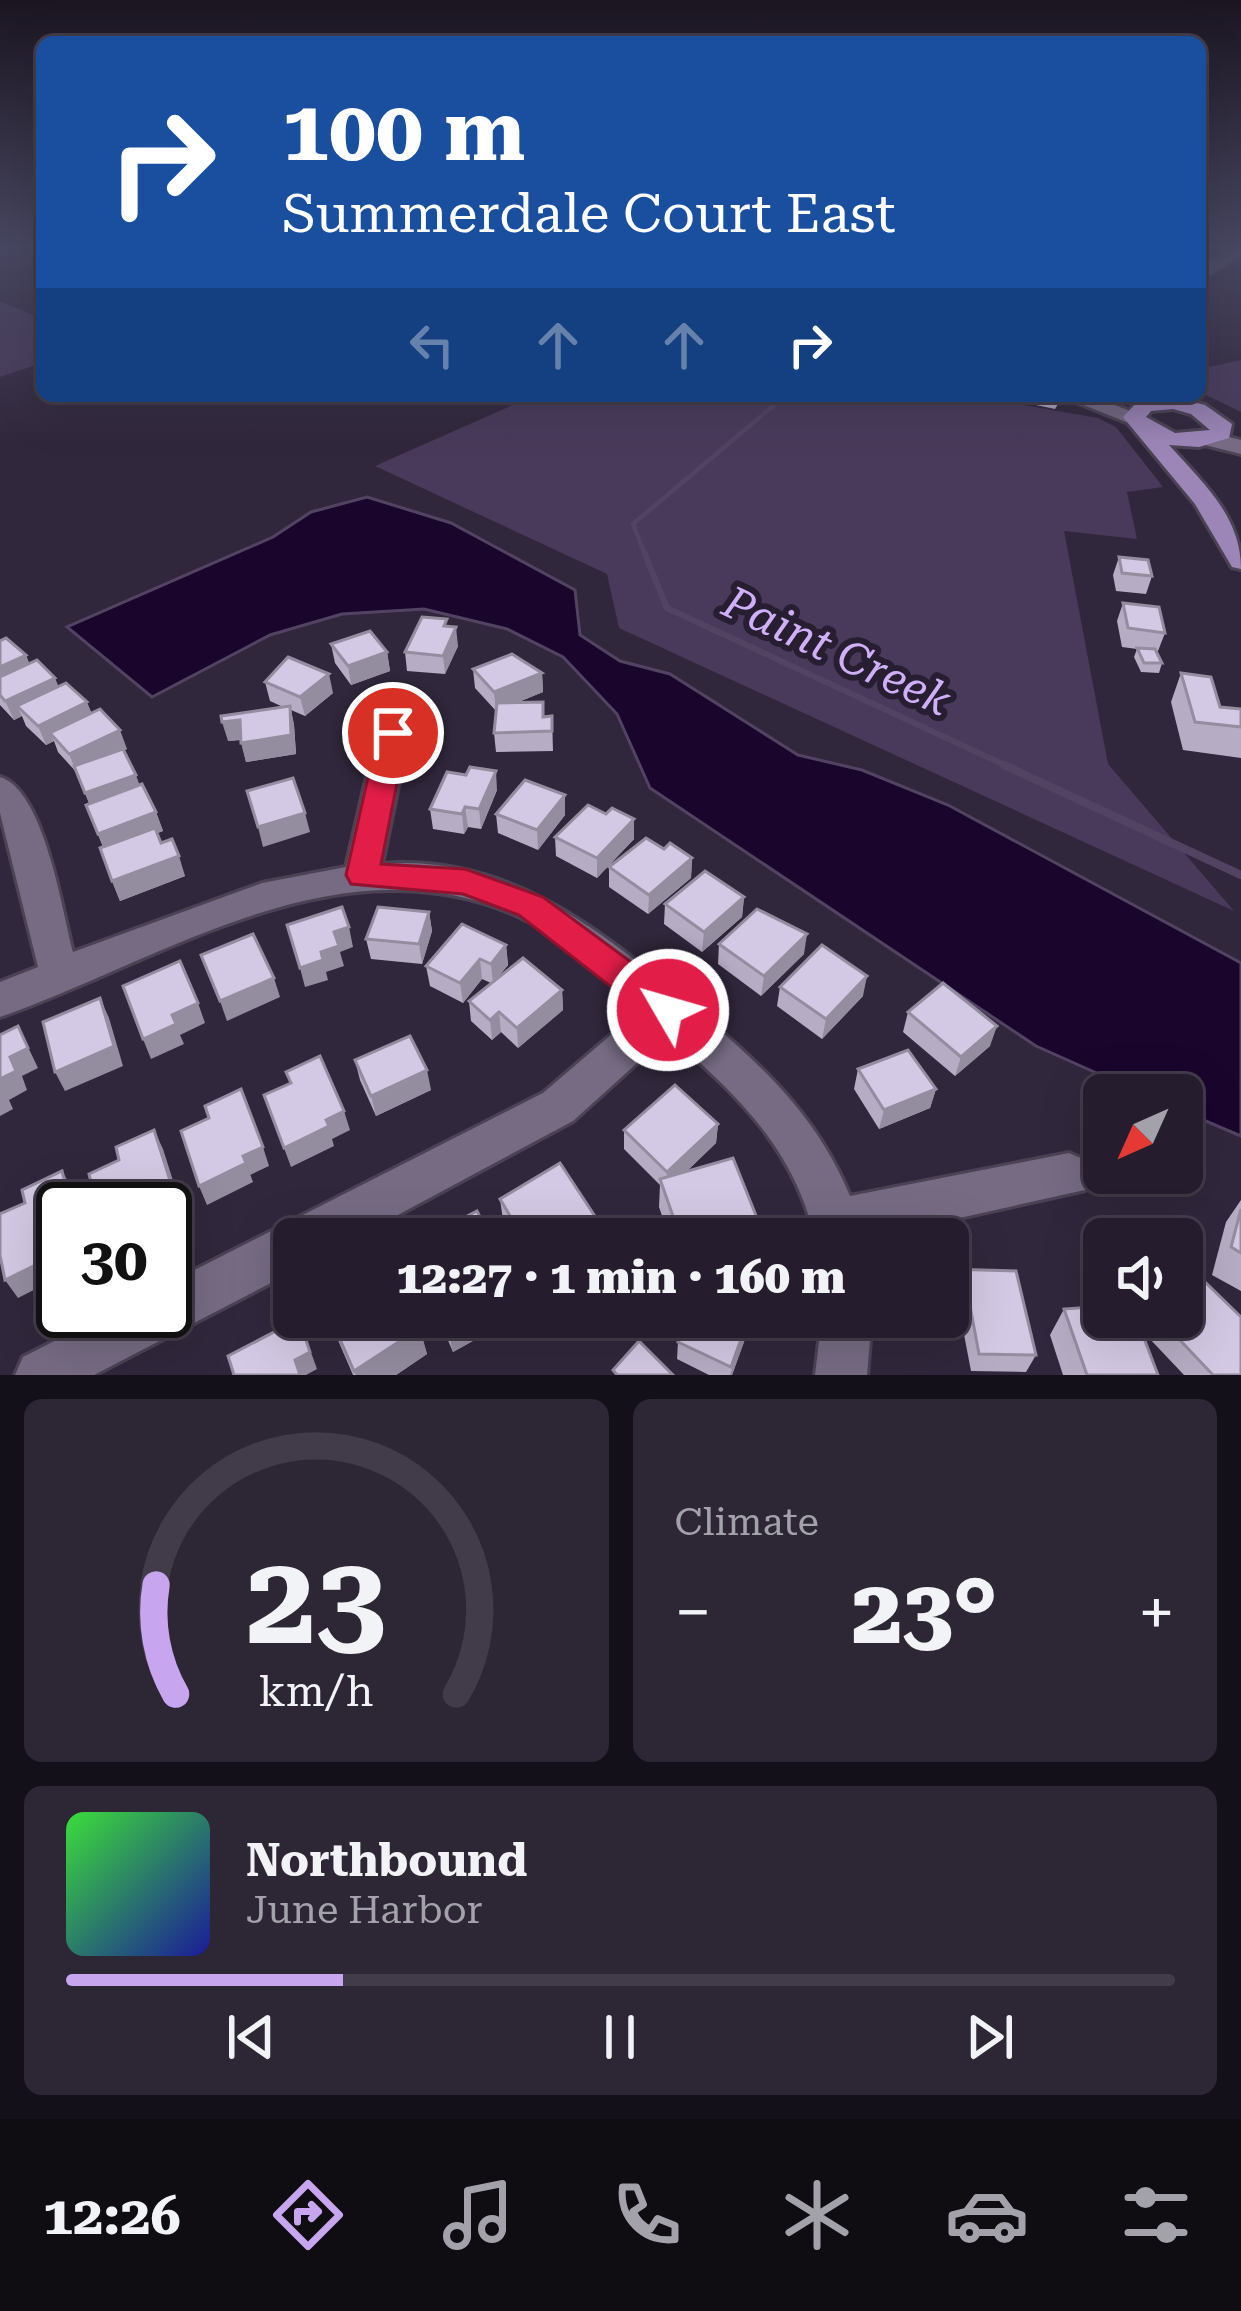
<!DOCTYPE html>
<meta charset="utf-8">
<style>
body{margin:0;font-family:"Roboto Serif",serif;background:#2d2635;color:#f1f3f6;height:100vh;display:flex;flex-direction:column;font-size:45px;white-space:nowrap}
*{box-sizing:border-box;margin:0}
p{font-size:39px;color:#a3a2aa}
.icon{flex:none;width:66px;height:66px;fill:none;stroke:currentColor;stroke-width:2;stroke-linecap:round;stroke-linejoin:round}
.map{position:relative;height:1375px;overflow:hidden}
.side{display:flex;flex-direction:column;gap:24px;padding:24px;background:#141019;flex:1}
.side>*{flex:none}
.hud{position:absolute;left:36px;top:36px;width:1170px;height:366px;border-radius:18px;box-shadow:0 12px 48px #0002,0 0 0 3px #423b49;background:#1a4fa0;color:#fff;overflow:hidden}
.needle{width:78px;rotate:225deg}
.controls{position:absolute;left:1083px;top:1074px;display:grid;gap:24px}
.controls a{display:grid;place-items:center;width:120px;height:120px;border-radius:18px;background:#251d2d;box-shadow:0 12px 48px #0002,0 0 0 3px #423b49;font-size:60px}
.speed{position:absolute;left:36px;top:1182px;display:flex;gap:24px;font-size:60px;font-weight:700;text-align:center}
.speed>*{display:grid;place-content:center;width:156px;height:156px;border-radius:50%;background:#251d2d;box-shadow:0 12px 48px #0002,0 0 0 3px #423b49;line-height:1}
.speed .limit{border:6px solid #111;border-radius:18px;background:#fff;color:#111}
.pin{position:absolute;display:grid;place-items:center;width:102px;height:102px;color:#fff;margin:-51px;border:6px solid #fff;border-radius:50%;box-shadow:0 3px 12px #0007}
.me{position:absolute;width:132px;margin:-66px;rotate:308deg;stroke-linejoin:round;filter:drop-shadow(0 0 9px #0008)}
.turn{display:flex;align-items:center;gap:42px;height:252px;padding:0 48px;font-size:54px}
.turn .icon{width:156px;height:156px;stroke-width:2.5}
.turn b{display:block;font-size:84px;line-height:102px}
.lanes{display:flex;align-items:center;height:114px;padding:0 48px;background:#0003;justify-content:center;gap:60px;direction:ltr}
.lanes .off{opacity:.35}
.big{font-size:90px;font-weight:800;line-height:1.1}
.side .widget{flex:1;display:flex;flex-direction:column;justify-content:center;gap:18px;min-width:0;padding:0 42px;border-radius:18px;background:#2d2635}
.side .dial{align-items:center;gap:0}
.dial svg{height:312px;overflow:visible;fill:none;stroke:#423b49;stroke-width:7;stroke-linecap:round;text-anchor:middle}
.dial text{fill:#f1f3f6;stroke:none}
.song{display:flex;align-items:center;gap:36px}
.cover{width:144px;height:144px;border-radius:18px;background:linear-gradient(135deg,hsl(120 70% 55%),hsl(240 70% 35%))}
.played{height:12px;border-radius:6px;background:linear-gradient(90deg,#c7a6ef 25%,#423b49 25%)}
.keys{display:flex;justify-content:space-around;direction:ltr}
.heat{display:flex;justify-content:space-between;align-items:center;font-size:66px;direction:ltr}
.side .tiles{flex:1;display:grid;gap:24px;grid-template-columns:1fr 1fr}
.widget:last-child{grid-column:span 2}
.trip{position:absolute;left:273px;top:1218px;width:696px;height:120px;border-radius:18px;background:#251d2d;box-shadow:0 12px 48px #0002,0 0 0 3px #423b49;font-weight:800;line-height:120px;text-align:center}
.tab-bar{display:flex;height:192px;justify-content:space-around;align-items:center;background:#0f0c12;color:#a3a2aa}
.tab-bar .icon{width:84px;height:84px}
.tab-bar .selected{color:#c7a6ef}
.tab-bar b{font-size:54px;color:#f1f3f6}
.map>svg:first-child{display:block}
.green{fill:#493a5b}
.water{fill:#1a052d;stroke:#534363;stroke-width:3}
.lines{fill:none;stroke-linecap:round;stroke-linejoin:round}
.stream-far2{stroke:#534363;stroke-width:4.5}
.stream-far1{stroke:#534363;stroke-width:6}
.stream{stroke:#534363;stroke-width:8}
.minor-casing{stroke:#4b4354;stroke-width:6}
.major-casing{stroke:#4b4354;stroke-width:6}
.minor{fill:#766b83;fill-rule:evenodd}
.major{fill:#9c86b8;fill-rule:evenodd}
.wall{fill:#b6adc4}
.shaded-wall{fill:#948da0}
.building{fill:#d4c9e4;stroke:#948da0;stroke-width:3}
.route{fill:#e11d48;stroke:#92132f;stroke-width:3}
.labels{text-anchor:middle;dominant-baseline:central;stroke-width:12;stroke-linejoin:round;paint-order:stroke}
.water-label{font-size:45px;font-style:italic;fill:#d0aff9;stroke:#271e32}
</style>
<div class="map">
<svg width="1241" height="1375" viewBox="0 0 1241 1375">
<rect width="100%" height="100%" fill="#31273c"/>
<g class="green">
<polygon points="0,301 42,319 42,363 0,377"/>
<polygon points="1241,360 1241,412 1200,392 1200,369"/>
<polygon points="533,396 1027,396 1023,405 1098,418 1116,427 1163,487 1127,492 1137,539 1064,531 1108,764 1234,911 619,628 607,574 375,466"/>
</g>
<polygon class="water" points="367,497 451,523 575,590 580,635 620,661 670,674 798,755 862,770 948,805 1241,963 1241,1136 1182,1111 1182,1095 1146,1095 1036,1046 650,788 617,714 563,657 507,629 424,609 342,614 270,635 152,697 67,627 273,537 311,512"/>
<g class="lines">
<polyline class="stream-far2" points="645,555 633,524 785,396"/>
<polyline class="stream-far1" points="644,552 667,608 1011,768"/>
<polyline class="stream" points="1004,765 1241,875"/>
<g class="minor-casing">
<g id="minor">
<polygon points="1227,250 1241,250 1241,255 1200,280 1200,268"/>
<polygon points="1061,396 1092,396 1145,417 1126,422"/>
<polygon points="1209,432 1241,440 1241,454 1201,444 1198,439"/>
<path d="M393,723L409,733L382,864C505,854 597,927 685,1001C755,1059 815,1111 850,1196L1069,1153L1085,1160L1092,1175L1085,1190L865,1239H815C795,1149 736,1093 668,1035L573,1121L353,1239H294V1271L94,1375H15L23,1357L113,1311H165V1285L543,1093L640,1010C603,976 563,936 516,915C338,837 163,960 0,1017V982L38,967L0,813V777C44,790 62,910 73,952L262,883L346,867L377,733Z"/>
<polygon points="822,1317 872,1317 867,1375 815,1375"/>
</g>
</g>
<g class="major-casing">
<path id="major" d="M1173,397L1205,405L1232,424L1229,438L1199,447L1169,445C1203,483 1241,516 1241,569L1232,567L1195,504L1123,417L1138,401ZM1173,409L1191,414L1210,430L1175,433L1146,417L1151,411Z"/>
</g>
<use href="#minor" class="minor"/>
<use href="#major" class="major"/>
</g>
<g class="wall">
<polygon points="1039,396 1063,396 1055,409 1036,405"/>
<polygon points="1119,557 1152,576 1146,594 1116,591 1113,575"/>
<polygon points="1123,603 1165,633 1158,651 1156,651 1162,663 1159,673 1141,672 1134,657 1137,649 1122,647 1117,621"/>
<polygon points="448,627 458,646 445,674 407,671 405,652"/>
<polygon points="0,641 26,655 29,664 92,713 127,749 124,750 139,785 156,812 163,831 157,833 161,843 185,876 120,901 112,881 103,847 86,805 89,803 77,773 58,752 54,741 46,745 26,726 22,716 14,720 0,705"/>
<polygon points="331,644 387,652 390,671 351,685 335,663"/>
<polygon points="473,669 542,673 543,692 516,703 543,702 544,717 552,716 553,751 496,752 494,733 496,711 475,688"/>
<polygon points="1181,673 1220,707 1241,709 1241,758 1183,750 1171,702"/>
<polygon points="265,682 333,693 305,716 291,710 294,725 296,754 246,762 241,740 228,741 283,707 270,701"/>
<polygon points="497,790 481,829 468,827 464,834 433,829 430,809"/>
<polygon points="565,795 565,815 538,850 498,833 496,814"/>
<polygon points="606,814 634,819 634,839 597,878 556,856 555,837"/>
<polygon points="664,849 692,858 691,878 648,914 609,887 609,867"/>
<polygon points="744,897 742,917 702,952 664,924 665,904"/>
<polygon points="429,912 432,931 422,964 371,959 366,939"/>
<polygon points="719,944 804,954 761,996 718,964"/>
<polygon points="506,945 508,965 497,978 562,990 563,1010 518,1048 501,1032 492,1040 471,1021 469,1001 491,983 482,979 463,1003 430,986 426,966"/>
<polygon points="780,987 863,996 822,1039 777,1006"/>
<polygon points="908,1012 990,1046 955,1076 903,1032"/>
<polygon points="355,1060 431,1090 376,1116 360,1080"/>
<polygon points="858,1069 936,1089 930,1108 879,1129 854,1089"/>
<polygon points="718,1124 716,1143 687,1171 757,1218 754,1239 670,1239 659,1207 660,1185 624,1149 624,1130"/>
<polygon points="500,1199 604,1239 511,1239 504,1227"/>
<polygon points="1241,1200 1241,1291 1212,1275 1226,1222"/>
<polygon points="948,1269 1036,1355 1026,1372 971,1371 962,1324 947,1324"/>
<polygon points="1064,1309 1158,1375 1063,1375 1050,1335"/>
<polygon points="328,1317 415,1317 427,1354 396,1375 353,1375"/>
<polygon points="438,1317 516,1317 453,1352"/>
<polygon points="753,1317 732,1375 709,1375 677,1359 678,1342"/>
<polygon points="1160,1319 1241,1375 1184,1375 1148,1337"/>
</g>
<g class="shaded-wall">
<polygon points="456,627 458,646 445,674 443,656"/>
<polygon points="387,652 390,671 351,685 348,666"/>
<polygon points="26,655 33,673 0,689 0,667"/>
<polygon points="542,673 543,692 496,711 494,692"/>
<polygon points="329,674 333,693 305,716 300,697"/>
<polygon points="55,678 63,697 17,706 22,716 14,720 5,701"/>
<polygon points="87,702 95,721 50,733 54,741 46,745 38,726"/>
<polygon points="290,706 294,725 296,754 246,762 241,743"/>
<polygon points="240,720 245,739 228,741 222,722"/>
<polygon points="120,730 127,749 77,773 69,754"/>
<polygon points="496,771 497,790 481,829 479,809"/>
<polygon points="136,775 143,795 93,813 85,793"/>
<polygon points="565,795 565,815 538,850 537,830"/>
<polygon points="465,807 468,827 464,834 462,814"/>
<polygon points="156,812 163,831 106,854 98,834"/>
<polygon points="305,813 310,832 263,847 258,827"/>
<polygon points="634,819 634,839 597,878 597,858"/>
<polygon points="179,856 185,876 120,901 112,881"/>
<polygon points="692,858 691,878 648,914 649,895"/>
<polygon points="744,897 742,917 702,952 704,932"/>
<polygon points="429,912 432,931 422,964 419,944"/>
<polygon points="349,927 353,947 340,952 344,966 326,972 328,980 305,987 300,968 334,932"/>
<polygon points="807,934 804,954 761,996 764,976"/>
<polygon points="506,945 508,965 493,984 491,964"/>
<polygon points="480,959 482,979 463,1003 460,983"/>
<polygon points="867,976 863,996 822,1039 826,1019"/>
<polygon points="274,978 280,997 227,1021 220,1001"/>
<polygon points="562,990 563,1010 518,1048 517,1028"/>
<polygon points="100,998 109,1018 123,1066 65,1091 55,1072"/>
<polygon points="198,1003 205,1023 180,1035 184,1044 151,1059 143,1039 172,1015"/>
<polygon points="499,1012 501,1032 492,1040 490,1020"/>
<polygon points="18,1026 38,1068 22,1076 27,1090 9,1100 13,1109 0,1116 0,1079 10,1057"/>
<polygon points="997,1026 990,1046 955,1076 961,1057"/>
<polygon points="427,1070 431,1090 376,1116 371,1096"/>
<polygon points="936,1089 930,1108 879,1129 884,1110"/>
<polygon points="344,1111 350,1130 332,1139 334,1146 291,1167 284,1148 326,1120"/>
<polygon points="718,1124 716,1143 666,1191 667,1172"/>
<polygon points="154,1130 163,1149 182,1209 165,1218 165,1209 152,1209"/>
<polygon points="263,1147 269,1166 250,1175 243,1156"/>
<polygon points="246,1163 253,1182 207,1205 199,1186"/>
<polygon points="62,1171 73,1190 78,1209 72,1209"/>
<polygon points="757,1218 754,1239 686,1239"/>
<polygon points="604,1230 604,1239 590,1239"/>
<polygon points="63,1242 63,1275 18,1298 5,1280"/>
<polygon points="464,1317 516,1317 453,1352 447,1326"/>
<polygon points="749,1317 753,1317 732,1375 730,1375"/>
<polygon points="299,1319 317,1369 306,1375 300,1375 295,1360"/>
<polygon points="420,1328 427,1354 396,1375 356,1375 354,1371"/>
</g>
<g class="building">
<polygon points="1039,396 1061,396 1057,401"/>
<polygon points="1119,557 1148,560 1152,576 1122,573"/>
<polygon points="1123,603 1159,607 1165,633 1128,628"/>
<polygon points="422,617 447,619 444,626 456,627 443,656 405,652"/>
<polygon points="370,631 387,652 348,666 331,644"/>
<polygon points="6,638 26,655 0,667 0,641"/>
<polygon points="1137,648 1155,649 1162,663 1144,663"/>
<polygon points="512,654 542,673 494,692 473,669"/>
<polygon points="288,657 329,674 300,697 265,682"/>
<polygon points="37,660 55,678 5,701 0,695 0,677"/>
<polygon points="1181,673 1211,677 1220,707 1241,709 1241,727 1195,722"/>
<polygon points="66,683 87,702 38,726 17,706"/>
<polygon points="543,702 543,717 552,716 552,731 494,733 497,703"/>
<polygon points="290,706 291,735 241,743 240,720 222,722 221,716"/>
<polygon points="100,709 120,730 69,754 50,733"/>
<polygon points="123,749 136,775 85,793 74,766"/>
<polygon points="470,767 496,771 479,809 465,807 462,814 430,809 447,772 466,775"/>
<polygon points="293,778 305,813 258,827 247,791"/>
<polygon points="525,780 565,795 537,830 496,814"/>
<polygon points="142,784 156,812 98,834 86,805"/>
<polygon points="588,805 606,814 612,808 634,819 597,858 555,837"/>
<polygon points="155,828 161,843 172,839 179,856 112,881 100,848"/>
<polygon points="646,838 664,849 670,843 692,858 649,895 609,867"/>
<polygon points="705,871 744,897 704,932 665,904"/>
<polygon points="342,907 349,927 334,932 339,946 321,952 323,960 300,968 287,925"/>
<polygon points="378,907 429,912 419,944 366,939"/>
<polygon points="757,909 807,934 764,976 719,944"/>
<polygon points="462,924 506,945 491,964 480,959 460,983 426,966"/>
<polygon points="253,934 274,978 220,1001 201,955"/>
<polygon points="822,945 867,976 826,1019 780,987"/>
<polygon points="523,958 562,990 517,1028 499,1012 490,1020 469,1001"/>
<polygon points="180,961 198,1003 172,1015 176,1024 143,1039 123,986"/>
<polygon points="943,983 997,1026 961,1057 908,1012"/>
<polygon points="100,998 114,1046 55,1072 43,1022"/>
<polygon points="18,1026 28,1048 10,1057 16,1071 0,1079 0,1035"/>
<polygon points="410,1036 427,1070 371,1096 355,1060"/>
<polygon points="908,1050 936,1089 884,1110 858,1069"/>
<polygon points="320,1056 344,1111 326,1120 329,1126 284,1148 264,1095 291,1083 286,1072"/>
<polygon points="675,1085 718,1124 667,1172 624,1130"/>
<polygon points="241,1089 263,1147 243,1156 246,1163 199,1186 181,1131 209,1118 205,1106"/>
<polygon points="154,1130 173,1190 152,1201 154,1208 152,1209 98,1209 89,1174 119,1160 116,1147"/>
<polygon points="733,1158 757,1218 681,1239 660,1179"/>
<polygon points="560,1163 604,1230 590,1239 524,1239 500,1199"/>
<polygon points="62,1171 72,1209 63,1209 63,1242 56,1246 58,1254 5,1280 0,1255 0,1214 25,1203 22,1190"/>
<polygon points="1241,1209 1241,1253 1231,1247"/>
<polygon points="477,1211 491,1239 422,1239"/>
<polygon points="948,1269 1016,1271 1036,1355 979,1354 970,1306 954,1306"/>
<polygon points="1203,1280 1241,1317 1241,1375 1213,1375 1160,1319 1162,1317 1182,1317 1182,1299"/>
<polygon points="1104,1306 1104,1317 1136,1317 1158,1375 1087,1375 1064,1309"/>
<polygon points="330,1317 415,1317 420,1328 354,1371"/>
<polygon points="444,1317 464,1317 447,1326"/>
<polygon points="688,1317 749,1317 731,1367 678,1342"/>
<polygon points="299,1319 310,1352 295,1360 300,1375 234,1375 228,1356"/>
<polygon points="639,1341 673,1375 617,1375 613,1370"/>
</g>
<linearGradient id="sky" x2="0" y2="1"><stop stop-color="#1b1521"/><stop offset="0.56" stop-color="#484761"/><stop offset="1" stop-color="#484761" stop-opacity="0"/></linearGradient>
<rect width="1241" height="443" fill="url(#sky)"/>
<polygon class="route" points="393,723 407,733 381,864 465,869 543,897 681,999 686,1010 681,1021 668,1025 655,1021 519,915 463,894 351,884 346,875 378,733"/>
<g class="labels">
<g class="water-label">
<text transform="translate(837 651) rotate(25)">Paint Creek</text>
</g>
</g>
</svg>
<div class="controls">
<a><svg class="needle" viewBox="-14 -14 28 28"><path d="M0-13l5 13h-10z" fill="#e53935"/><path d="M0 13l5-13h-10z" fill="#a3a2aa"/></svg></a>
<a><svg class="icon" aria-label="sound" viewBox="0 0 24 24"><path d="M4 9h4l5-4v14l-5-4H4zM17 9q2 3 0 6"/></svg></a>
</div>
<div class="speed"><div class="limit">30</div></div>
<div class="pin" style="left:393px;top:733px;background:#d93025"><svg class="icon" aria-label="arrive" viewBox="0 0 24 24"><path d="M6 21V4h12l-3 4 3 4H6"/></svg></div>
<svg class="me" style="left:668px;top:1010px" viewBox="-20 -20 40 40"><circle r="17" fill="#e11d48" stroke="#fff" stroke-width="3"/><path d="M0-11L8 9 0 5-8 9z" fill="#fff"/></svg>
<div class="trip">12:27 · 1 min · 160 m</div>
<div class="hud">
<div class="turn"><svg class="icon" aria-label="right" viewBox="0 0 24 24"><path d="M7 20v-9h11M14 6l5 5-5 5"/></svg><div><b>100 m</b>Summerdale Court East</div></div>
<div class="lanes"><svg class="icon off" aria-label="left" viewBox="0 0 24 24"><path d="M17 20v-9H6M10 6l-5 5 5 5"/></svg><svg class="icon off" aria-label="ahead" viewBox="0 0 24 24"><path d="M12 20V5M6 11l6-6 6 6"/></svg><svg class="icon off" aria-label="ahead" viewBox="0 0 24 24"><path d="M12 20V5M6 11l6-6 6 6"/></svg><svg class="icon" aria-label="right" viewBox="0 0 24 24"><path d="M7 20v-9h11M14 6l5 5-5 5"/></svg></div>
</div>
</div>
<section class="side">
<div class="tiles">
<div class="widget dial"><svg viewBox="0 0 100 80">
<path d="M14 69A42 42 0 1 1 86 69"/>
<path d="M14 69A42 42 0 0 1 9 41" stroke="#c7a6ef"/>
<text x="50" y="56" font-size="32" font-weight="700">23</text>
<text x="50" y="72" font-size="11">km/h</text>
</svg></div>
<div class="widget"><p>Climate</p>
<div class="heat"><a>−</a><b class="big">23°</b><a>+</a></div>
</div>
<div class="widget">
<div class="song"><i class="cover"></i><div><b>Northbound</b><p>June Harbor</p></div></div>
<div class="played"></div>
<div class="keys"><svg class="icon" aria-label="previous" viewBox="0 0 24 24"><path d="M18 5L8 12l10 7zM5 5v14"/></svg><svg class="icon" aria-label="pause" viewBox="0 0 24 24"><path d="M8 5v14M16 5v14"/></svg><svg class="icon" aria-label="next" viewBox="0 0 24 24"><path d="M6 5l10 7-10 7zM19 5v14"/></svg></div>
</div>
</div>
</section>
<nav class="tab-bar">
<b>12:26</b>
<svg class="icon selected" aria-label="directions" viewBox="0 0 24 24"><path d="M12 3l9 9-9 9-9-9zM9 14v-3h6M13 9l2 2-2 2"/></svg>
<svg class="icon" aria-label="music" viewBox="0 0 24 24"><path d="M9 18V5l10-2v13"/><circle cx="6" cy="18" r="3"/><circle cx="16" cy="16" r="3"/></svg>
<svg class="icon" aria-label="phone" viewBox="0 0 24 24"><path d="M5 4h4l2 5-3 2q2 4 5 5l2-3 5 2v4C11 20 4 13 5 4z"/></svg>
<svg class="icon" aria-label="climate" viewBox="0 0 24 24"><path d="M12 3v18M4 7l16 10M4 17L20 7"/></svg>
<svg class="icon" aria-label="car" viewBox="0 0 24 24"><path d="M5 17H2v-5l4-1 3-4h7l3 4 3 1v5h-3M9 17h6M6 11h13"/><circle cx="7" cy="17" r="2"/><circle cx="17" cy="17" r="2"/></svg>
<svg class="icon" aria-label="filters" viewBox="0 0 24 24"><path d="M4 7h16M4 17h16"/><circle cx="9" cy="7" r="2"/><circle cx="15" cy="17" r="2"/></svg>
</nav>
